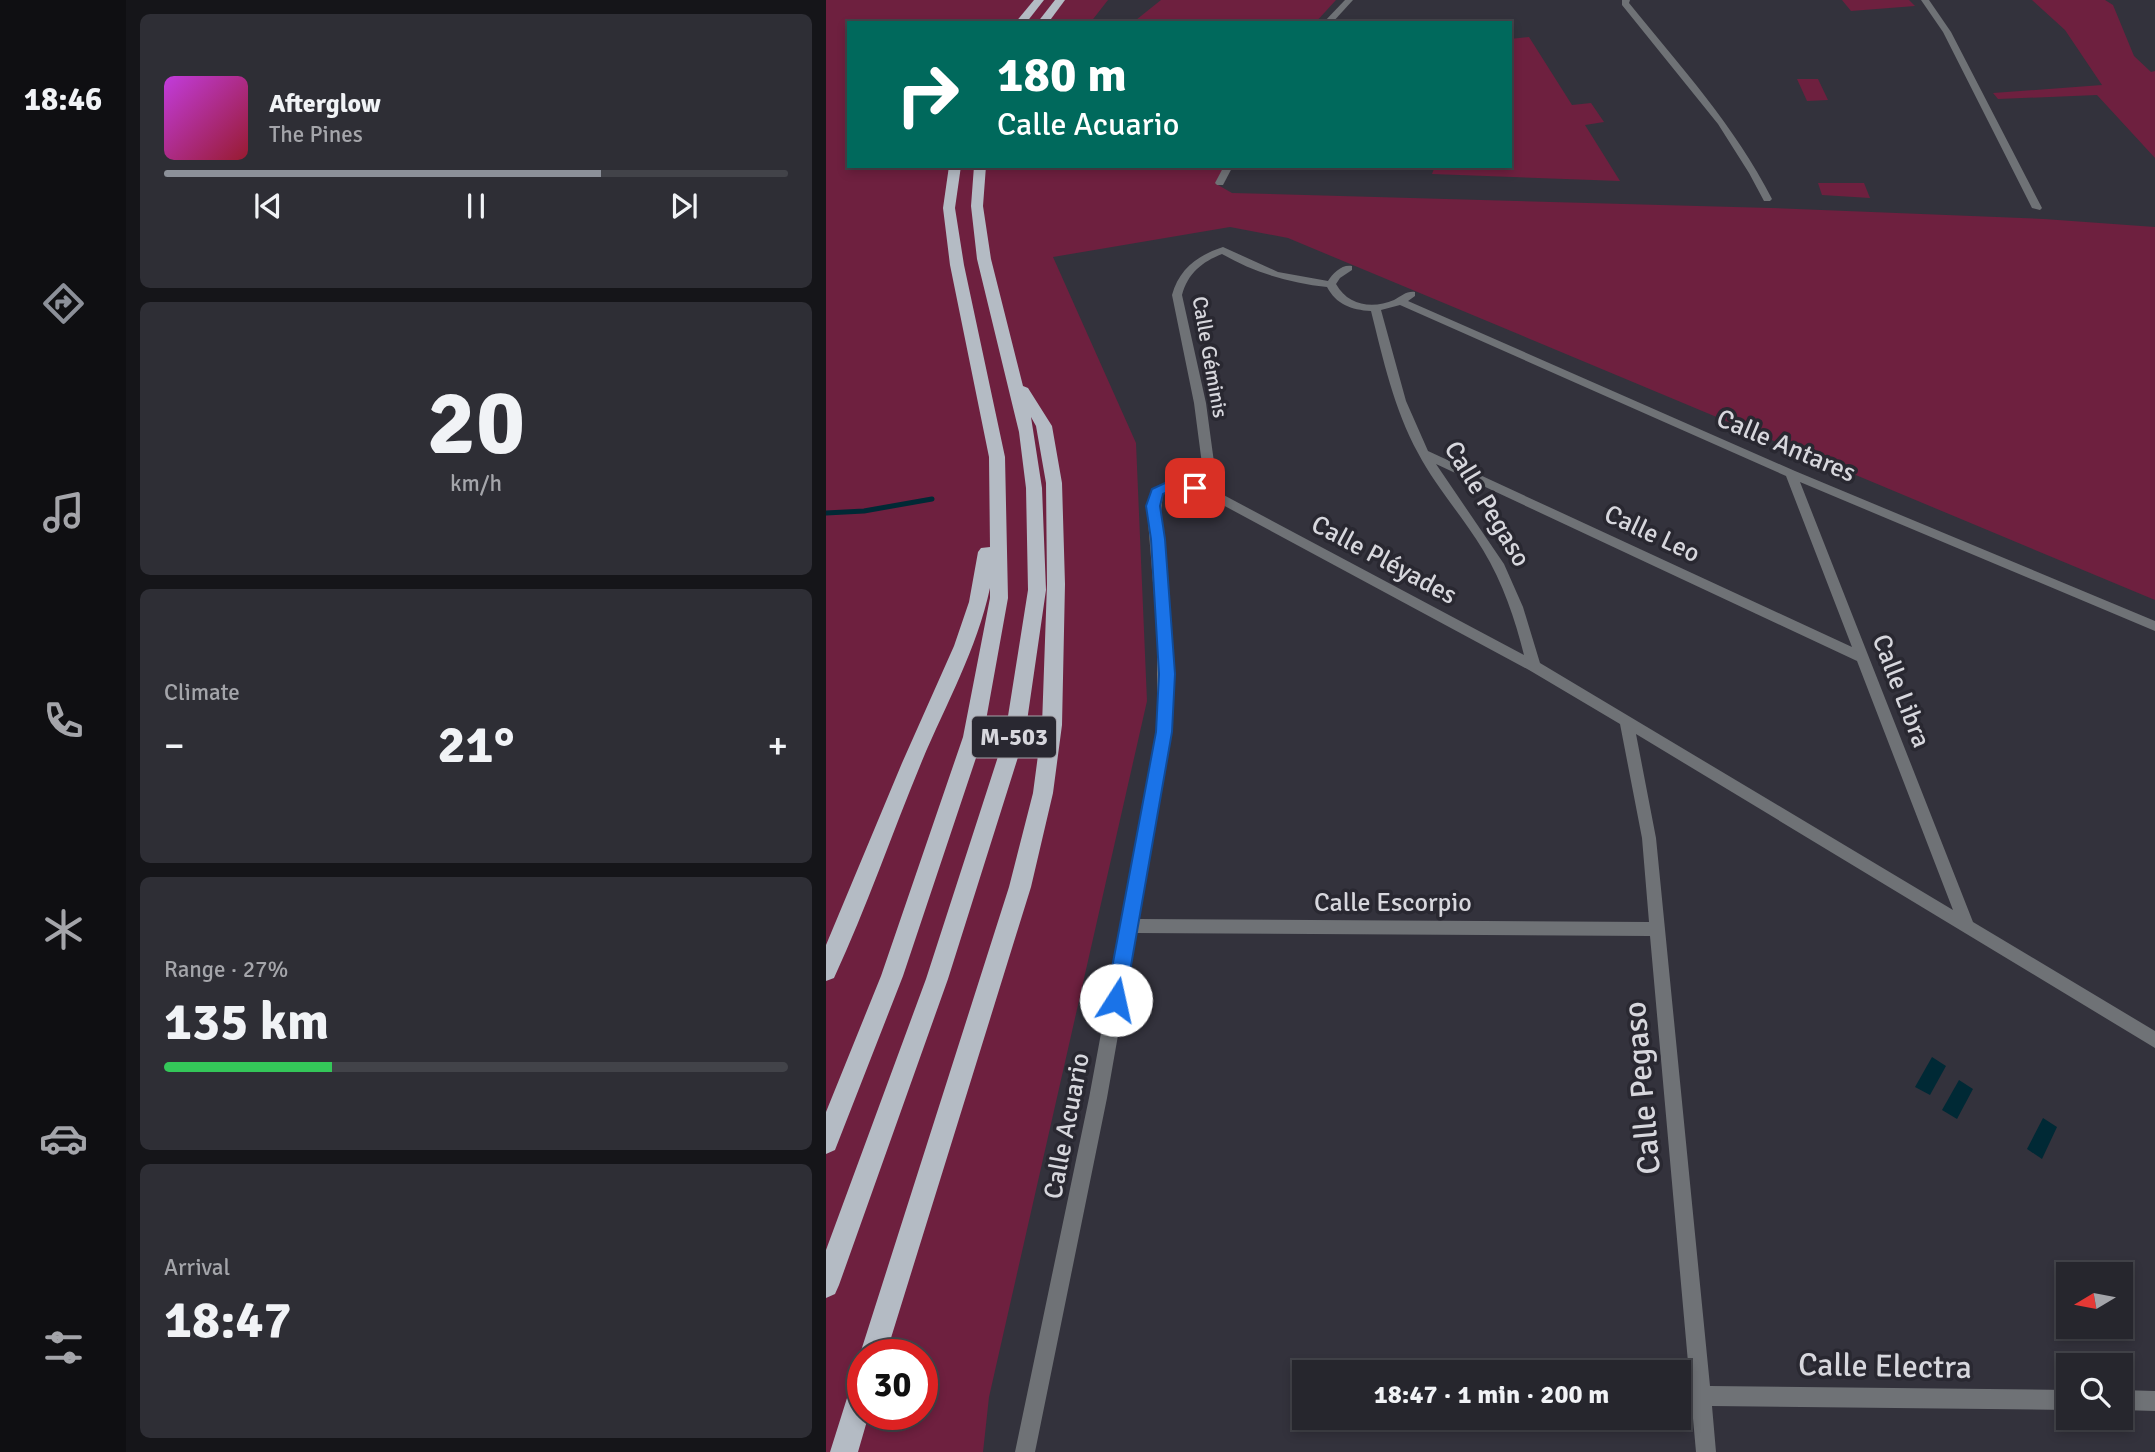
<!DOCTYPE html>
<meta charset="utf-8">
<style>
body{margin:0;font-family:Signika,sans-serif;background:#2e2e35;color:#f1f3f6;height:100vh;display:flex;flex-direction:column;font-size:26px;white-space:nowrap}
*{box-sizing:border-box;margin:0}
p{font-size:23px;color:#a4a5aa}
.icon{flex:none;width:38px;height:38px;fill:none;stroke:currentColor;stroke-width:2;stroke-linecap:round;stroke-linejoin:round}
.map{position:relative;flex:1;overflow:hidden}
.drawer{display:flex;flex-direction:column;gap:14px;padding:14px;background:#151519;width:700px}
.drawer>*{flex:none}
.hud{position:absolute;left:21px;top:21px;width:665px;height:147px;border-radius:0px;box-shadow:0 4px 10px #0003,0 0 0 2px #424349;background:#00695c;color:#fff;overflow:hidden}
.needle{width:46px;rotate:260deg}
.tools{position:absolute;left:1230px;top:1262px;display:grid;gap:14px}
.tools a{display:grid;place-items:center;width:77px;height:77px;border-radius:0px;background:#26262d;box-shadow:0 4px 10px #0003,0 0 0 2px #424349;font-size:35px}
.speed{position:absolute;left:21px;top:1339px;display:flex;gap:14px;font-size:35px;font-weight:700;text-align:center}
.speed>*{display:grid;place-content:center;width:91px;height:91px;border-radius:50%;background:#26262d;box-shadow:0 4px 10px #0003,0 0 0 2px #424349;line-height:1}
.speed .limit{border:10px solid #d22;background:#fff;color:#111}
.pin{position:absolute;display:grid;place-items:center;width:60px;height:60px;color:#fff;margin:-30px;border-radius:14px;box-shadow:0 4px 10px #0006}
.me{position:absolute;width:77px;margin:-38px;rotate:10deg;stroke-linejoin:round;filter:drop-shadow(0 0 5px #0008)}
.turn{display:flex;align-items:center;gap:24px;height:147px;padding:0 35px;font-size:32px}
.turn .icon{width:91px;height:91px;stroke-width:2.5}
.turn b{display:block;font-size:49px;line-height:60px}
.big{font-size:52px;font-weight:700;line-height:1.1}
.drawer .widget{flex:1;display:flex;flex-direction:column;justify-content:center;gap:10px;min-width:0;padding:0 24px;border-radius:10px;background:#2e2e35}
.drawer .dial{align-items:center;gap:0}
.dial b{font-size:91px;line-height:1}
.song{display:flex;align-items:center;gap:21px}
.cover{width:84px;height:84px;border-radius:10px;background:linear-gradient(135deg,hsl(290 70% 55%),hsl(350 70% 35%))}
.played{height:7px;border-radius:4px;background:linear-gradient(90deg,#8c9099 70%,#424349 70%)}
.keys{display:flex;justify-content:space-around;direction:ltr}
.heat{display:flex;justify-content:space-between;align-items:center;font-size:38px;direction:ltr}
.charge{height:10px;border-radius:5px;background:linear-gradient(90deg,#34c759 27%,#424349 0)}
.trip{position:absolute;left:466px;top:1360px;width:399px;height:70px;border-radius:0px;background:#26262d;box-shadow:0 4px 10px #0003,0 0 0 2px #424349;font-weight:700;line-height:70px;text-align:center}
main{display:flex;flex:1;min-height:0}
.dock{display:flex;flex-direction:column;width:126px;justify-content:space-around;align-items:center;background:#0f0f12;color:#a4a5aa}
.dock .icon{width:49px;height:49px}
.dock .current{color:#8c9099}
.dock b{font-size:32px;color:#f1f3f6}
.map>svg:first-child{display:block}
.green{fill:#6e203f;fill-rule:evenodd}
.water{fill:#002935}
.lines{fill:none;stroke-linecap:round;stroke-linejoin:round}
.stream{stroke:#002935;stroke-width:5}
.minor{fill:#6f7276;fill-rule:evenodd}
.trunk{fill:#b4bbc4;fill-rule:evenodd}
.route{fill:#1a73e8;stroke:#114b97;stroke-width:2}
.labels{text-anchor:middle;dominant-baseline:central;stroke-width:7;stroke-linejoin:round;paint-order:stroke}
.far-street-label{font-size:21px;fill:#d7d7dd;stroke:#292831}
.shield{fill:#292831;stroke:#a3a2a9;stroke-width:2}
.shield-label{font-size:24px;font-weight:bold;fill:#d7d7dd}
.street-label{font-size:26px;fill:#d7d7dd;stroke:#292831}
.near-street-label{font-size:32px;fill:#d7d7dd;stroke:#292831}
</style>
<main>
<nav class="dock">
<b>18:46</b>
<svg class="icon current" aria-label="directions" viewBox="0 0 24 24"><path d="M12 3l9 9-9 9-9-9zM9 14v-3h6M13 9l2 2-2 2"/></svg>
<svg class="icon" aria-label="music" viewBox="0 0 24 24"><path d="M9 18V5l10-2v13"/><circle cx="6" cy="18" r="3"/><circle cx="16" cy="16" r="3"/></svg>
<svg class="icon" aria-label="phone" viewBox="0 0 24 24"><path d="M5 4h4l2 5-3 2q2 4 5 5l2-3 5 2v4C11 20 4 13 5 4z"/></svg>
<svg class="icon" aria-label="climate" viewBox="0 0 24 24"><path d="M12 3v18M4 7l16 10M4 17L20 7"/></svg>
<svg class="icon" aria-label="car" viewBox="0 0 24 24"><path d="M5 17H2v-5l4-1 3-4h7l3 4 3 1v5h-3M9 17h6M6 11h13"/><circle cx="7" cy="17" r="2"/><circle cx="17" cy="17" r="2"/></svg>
<svg class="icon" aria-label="filters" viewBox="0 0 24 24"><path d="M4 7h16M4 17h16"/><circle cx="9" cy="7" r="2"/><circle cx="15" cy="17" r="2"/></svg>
</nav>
<section class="drawer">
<div class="widget">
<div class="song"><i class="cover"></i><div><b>Afterglow</b><p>The Pines</p></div></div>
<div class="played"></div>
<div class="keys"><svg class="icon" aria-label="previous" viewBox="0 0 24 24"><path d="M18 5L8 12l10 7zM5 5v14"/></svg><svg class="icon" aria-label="pause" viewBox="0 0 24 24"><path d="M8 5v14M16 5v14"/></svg><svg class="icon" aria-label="next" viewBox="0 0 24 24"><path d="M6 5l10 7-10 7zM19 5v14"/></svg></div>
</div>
<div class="widget dial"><b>20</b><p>km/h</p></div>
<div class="widget"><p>Climate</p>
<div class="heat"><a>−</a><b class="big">21°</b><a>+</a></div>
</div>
<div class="widget"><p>Range · 27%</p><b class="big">135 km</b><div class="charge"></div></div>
<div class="widget"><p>Arrival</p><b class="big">18:47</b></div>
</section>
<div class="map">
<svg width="1329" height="1452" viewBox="0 0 1329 1452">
<rect width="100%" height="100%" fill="#33323c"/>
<g class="green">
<path d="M0,0H282L264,23H23V166H272L277,169L279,166H399L392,185L406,193L945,208L1218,219L1329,227V600L462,238L404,227L227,257L310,443L321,701L163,1397L157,1452H0ZM37,1354H96V1414H37Z"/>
<polygon points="335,0 510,0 489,23 332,23 310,20"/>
<polygon points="1016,0 1083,0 1089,6 1025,11"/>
<polygon points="1206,0 1279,0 1287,5 1308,56 1325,72 1329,71 1329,158 1271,95 1172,99 1167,93 1276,85 1239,30"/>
<polygon points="703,37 746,105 765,103 778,122 759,125 794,181 606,174 609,166 684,166 684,39"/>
<polygon points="971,79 992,79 1002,100 981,101"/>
<polygon points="992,183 1038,183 1044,198 996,195"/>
</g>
<g class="water">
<polygon points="1106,1057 1120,1066 1104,1095 1089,1087"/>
<polygon points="1133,1080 1147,1089 1131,1119 1116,1110"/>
<polygon points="1217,1118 1231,1127 1216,1159 1201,1149"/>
</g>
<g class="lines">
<polyline class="stream" points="0,513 38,511 106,499"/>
<g class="minor">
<polygon points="519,0 527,0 506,23 497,23"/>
<path d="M796,0H804L803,3C854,66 909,126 946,199L944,201H938L923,173L892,124L796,5Z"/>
<polygon points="1095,0 1103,0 1125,32 1216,208 1214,210 1206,208 1117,32"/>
<polygon points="398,166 407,166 397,185 391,185 389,183"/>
<path d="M397,247L452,272L502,281C507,273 516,264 526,266V270L514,278L510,284C522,306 547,309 568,300C576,296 580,291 589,292V296L582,301L969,471L1329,621V631L974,482L1147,922L1329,1031V1048L810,734L830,838L884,1386L1242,1390V1410L886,1406L890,1452H870L824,936L310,933L281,1098L209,1452H189L263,1098L331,732V632L322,521L323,501L327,489L352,478L379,487L368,403L346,295C353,269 372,255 397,247ZM396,254C429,273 464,283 501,287C510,304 525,310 545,311C557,359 568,409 592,453C610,487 637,517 657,550C677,583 689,619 698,655L392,492L380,403L356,295C362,273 376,262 396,254ZM574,305L960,476L1026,647L602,451L580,401L555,310ZM610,464L1031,661L1127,910L714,663L697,607L678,564ZM353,486L382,497L703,670L794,724L816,838L823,922L312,919L345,732L344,632L334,521L337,494Z"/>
<polygon points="1295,1390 1329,1391 1329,1411 1295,1410"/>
</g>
<g class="trunk">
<polygon points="208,0 218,0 200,23 189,23"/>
<polygon points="229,0 239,0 222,23 211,23"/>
<path d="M123,166H135L129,208L138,265L179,457L182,598L157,737L77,976L9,1150L0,1154V1112L55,976L137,737L164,598V588C151,649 120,704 96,761C66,833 41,907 8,978L0,981V945L76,763L128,646L143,602L152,552L155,548L164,547L163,457L124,265L117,208Z"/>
<polygon points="148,166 160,166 157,206 165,259 197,386 202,388 226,426 236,483 239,584 236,725 227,793 205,887 60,1354 37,1354 37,1362 34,1354 183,887 207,793 216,725 221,584 220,483 210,426 205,417 216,488 220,590 199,735 122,979 13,1285 9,1294 0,1298 0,1250 100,979 179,735 202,590 200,488 193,432 151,259 145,206"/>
<polygon points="37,1375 37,1414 43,1414 32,1452 4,1452 27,1379"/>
</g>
</g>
<polygon class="route" points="352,477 375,488 369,492 352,487 337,494 334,506 339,539 349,674 346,732 299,1000 296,1006 290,1008 283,1006 280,1000 330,732 333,674 325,539 320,506 326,489"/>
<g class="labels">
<g class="far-street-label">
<text transform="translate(384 357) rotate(80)">Calle Géminis</text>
</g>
<rect class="shield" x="146" y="716.5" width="84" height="41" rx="5"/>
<g class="shield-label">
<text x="188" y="737">M-503</text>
</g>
<g class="street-label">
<text transform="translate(960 446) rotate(23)">Calle Antares</text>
<text transform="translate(661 504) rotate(59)">Calle Pegaso</text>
<text transform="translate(826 534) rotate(25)">Calle Leo</text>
<text transform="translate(558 560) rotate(28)">Calle Pléyades</text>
<text transform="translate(1075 691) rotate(69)">Calle Libra</text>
<text x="567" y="903">Calle Escorpio</text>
<text transform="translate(241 1126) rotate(-79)">Calle Acuario</text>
</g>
<g class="near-street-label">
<text transform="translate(816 1088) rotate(-95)">Calle Pegaso</text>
<text transform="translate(1059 1366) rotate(1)">Calle Electra</text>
</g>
</g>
</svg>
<div class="tools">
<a><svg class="needle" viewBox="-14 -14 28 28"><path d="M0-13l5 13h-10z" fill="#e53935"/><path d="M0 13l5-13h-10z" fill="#a4a5aa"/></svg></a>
<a><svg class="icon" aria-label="search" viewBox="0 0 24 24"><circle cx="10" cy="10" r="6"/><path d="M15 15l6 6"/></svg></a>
</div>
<div class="speed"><div class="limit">30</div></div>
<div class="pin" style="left:369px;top:488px;background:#d93025"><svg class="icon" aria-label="arrive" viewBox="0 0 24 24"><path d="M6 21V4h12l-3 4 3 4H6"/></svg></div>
<svg class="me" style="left:290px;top:1000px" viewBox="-20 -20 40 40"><circle r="19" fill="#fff"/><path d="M0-13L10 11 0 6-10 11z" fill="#1a73e8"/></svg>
<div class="trip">18:47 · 1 min · 200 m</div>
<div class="hud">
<div class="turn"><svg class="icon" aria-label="right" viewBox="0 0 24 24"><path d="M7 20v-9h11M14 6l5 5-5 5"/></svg><div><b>180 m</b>Calle Acuario</div></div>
</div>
</div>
</main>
